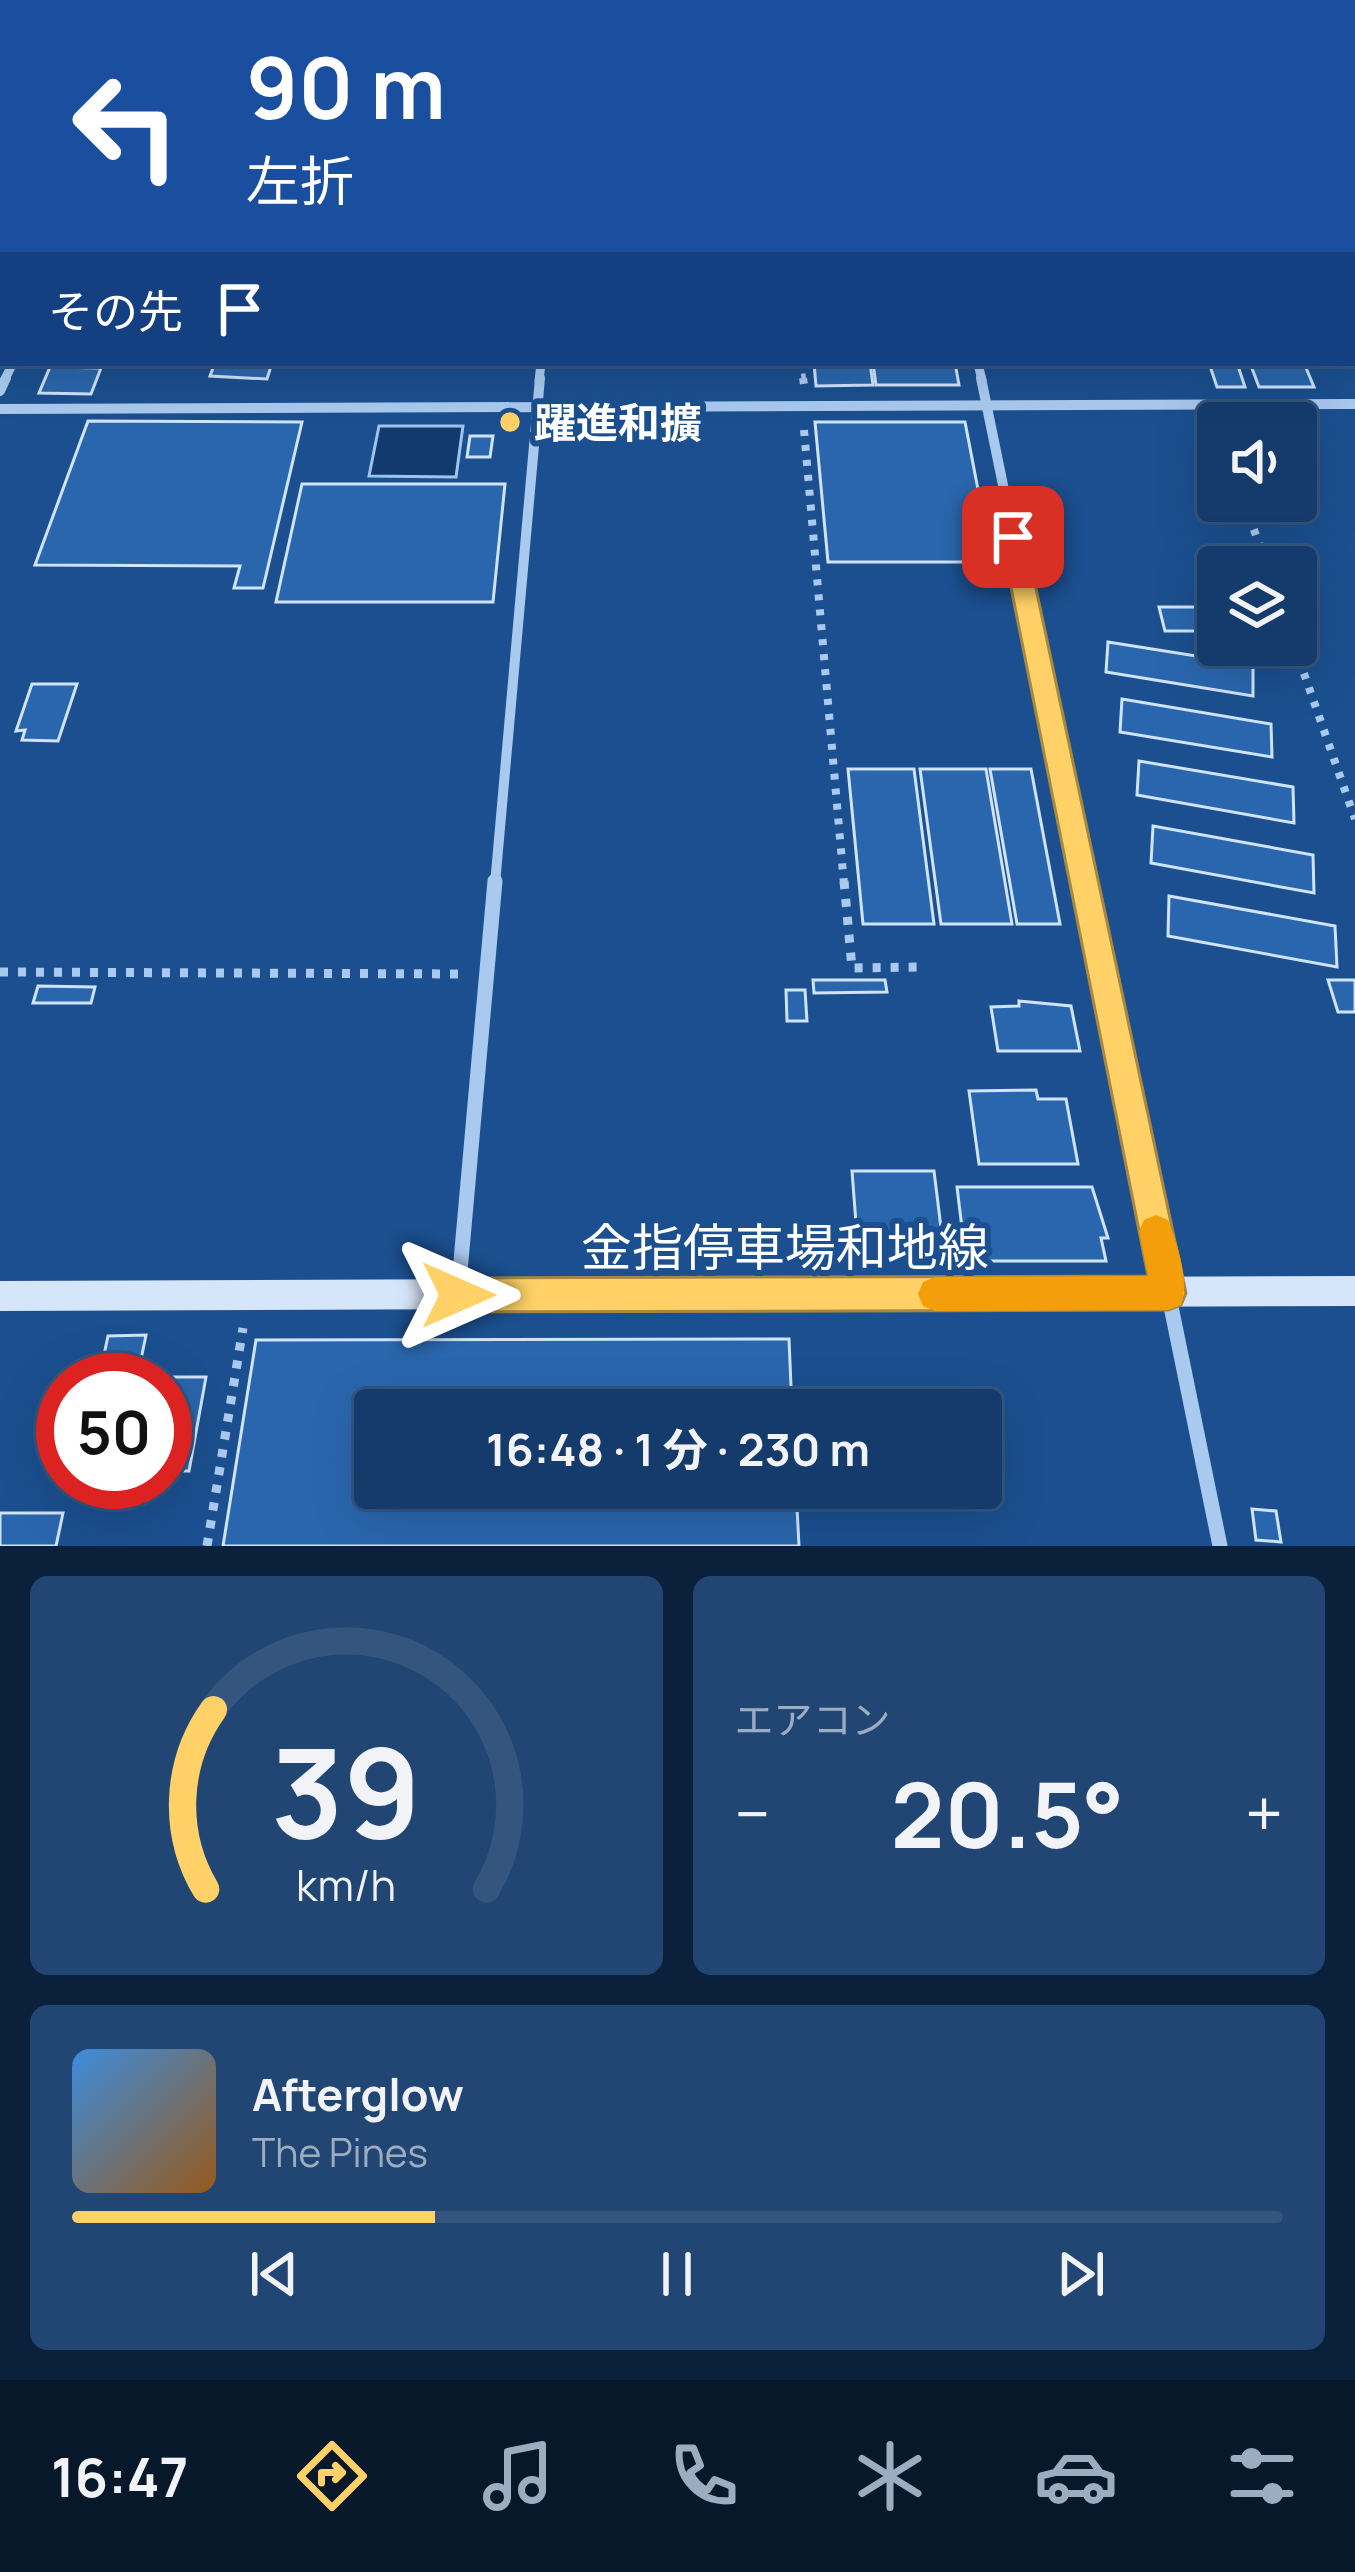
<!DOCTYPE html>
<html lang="ja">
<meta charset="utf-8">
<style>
body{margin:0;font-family:Manrope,"Noto Sans JP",sans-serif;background:#214673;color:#f1f3f6;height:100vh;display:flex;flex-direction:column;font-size:45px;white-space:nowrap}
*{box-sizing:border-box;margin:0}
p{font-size:39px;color:#9dadc1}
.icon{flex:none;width:66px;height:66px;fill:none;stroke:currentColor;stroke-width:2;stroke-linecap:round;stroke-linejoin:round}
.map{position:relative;height:1546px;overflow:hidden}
.details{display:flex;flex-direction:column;gap:30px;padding:30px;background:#0b203b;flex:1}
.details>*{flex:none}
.banner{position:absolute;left:0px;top:0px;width:1356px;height:366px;box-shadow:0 12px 48px #0002,0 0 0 3px #33557e;background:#1a4fa0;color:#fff;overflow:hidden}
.controls{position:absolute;left:1197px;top:402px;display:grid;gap:24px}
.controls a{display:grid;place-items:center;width:120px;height:120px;border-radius:12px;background:#143b6b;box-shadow:0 12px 48px #0002,0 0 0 3px #33557e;font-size:60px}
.speed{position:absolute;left:36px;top:1353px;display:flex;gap:24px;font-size:60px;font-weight:700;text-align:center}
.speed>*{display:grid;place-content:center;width:156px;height:156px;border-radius:50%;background:#143b6b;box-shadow:0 12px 48px #0002,0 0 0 3px #33557e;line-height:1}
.speed .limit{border:18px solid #d22;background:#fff;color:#111}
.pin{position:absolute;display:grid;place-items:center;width:102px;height:102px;color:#fff;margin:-51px;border-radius:24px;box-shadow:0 6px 18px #0006}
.me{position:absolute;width:132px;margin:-66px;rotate:90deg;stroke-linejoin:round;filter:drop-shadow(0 0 9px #0008)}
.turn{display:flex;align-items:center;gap:42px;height:252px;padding:0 48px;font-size:54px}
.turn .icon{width:156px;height:156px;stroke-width:2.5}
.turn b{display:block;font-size:84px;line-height:102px}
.then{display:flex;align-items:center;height:114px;padding:0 48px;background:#0003;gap:24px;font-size:45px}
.big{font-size:90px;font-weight:700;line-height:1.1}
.details .widget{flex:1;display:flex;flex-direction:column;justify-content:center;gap:18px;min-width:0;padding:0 42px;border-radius:18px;background:#214673}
.details .dial{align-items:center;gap:0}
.dial svg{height:312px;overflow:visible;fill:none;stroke:#33557e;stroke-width:7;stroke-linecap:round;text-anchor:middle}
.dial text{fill:#f1f3f6;stroke:none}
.song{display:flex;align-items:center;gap:36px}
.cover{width:144px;height:144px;border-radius:18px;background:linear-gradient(135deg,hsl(210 70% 55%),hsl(30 70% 35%))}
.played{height:12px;border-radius:6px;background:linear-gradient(90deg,#ffd166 30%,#33557e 30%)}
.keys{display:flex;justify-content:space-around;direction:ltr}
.heat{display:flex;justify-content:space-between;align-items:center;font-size:66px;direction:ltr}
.details .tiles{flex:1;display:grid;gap:30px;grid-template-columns:1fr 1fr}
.widget:last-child{grid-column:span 2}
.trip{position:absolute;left:354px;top:1389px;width:648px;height:120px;border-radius:12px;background:#143b6b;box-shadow:0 12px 48px #0002,0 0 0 3px #33557e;font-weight:700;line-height:120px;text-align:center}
.menu{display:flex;height:192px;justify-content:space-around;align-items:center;background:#08182b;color:#9dadc1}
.menu .icon{width:84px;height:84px}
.menu .on{color:#ffd166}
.menu b{font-size:54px;color:#f1f3f6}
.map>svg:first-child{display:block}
.water{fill:#123a6d;stroke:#9cc4f0;stroke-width:3}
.building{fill:#2a66ad;stroke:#cfe3fa;stroke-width:3}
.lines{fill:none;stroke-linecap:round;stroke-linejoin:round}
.path-far2{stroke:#a9c9ee;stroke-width:4.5;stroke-dasharray:4.5 6;stroke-linecap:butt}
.path-far1{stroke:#a9c9ee;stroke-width:8;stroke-dasharray:6 9;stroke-linecap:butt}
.path{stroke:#a9c9ee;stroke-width:9;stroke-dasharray:8 10;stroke-linecap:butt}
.minor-far2{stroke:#a9c9ee;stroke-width:9}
.minor-far1{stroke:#a9c9ee;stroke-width:10}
.minor{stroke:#a9c9ee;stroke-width:15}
.secondary{fill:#d6e6fa;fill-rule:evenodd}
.route{fill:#ffd166;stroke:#a68842;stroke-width:3}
.slow{fill:#f59e0b}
.poi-dot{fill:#ffd166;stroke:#1b4f8f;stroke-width:4.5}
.labels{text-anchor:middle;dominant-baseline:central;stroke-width:12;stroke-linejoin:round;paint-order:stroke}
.poi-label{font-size:42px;font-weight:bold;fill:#fff;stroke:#1b4f8f;text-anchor:start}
.near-street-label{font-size:51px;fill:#fff;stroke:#1b4f8f}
</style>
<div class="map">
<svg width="1355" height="1546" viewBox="0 0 1355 1546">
<rect width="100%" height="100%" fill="#1b4f8f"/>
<polygon class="water" points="379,426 463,426 456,477 369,476"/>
<g class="building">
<polygon points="215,363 272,363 267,379 210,376"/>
<polygon points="814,363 870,363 873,385 816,386"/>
<polygon points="873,363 955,363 959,385 876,385"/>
<polygon points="1209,363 1237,363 1245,387 1217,387"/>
<polygon points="1250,363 1304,363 1314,387 1259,387"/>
<polygon points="50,367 101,368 91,394 39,393"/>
<polygon points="88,421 302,422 263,588 234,588 240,566 35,565"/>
<polygon points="815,422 965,422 992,562 828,562"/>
<polygon points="470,436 493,436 490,457 467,457"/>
<polygon points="302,484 505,484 493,602 276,602"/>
<polygon points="1159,607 1218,607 1218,631 1165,631"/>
<polygon points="1108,642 1253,665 1253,696 1106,672"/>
<polygon points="32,684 77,684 58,741 22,740 25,730 16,731"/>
<polygon points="1122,699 1271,724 1272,757 1120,732"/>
<polygon points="1139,761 1293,787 1294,823 1137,795"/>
<polygon points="848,769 914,769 934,924 863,924"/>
<polygon points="920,769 986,769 1012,924 941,924"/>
<polygon points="990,769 1031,769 1060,924 1017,924"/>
<polygon points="1153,826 1313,855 1314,893 1151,863"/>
<polygon points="1169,896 1335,926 1337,967 1168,936"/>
<polygon points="813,980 885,980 887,992 814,993"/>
<polygon points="1328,980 1355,980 1355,1012 1338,1012"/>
<polygon points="38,986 95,987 91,1003 33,1003"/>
<polygon points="786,990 805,990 807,1021 787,1021"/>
<polygon points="1019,1001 1071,1006 1080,1051 998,1051 991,1007 1019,1006"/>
<polygon points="1036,1090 1038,1099 1066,1099 1078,1164 979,1164 969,1091"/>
<polygon points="852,1171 934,1171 942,1236 857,1236"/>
<polygon points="957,1187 1092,1187 1108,1238 1101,1238 1106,1261 966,1261"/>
<polygon points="146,1335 138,1374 100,1374 108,1336"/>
<polygon points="789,1339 792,1410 375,1410 375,1488 796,1488 799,1546 223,1546 256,1340"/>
<polygon points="121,1377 206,1377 189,1471 165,1471 165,1380"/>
<polygon points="1252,1509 1276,1511 1281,1542 1256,1540"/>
<polygon points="0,1513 63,1513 56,1546 0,1546"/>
</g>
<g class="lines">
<polyline class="path-far2" points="802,363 804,381"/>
<g class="path-far1">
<polyline points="803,378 804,385"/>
<polyline points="804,430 844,884"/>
<polyline points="1244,501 1267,567"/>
<polyline points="1294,645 1355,819"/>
</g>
<g class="path">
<polyline points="844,881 852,968 923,967"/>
<polyline points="0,972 461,974"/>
<polyline points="207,1546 243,1328"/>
</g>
<g class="minor-far2">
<polyline points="978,363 982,381"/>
<polyline points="4,381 13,363"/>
<polyline points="539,381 541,363"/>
</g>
<g class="minor-far1">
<polyline points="981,378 1085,884"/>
<polyline points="0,391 6,378"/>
<polyline points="0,409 1355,404"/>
<polyline points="495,884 540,378"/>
</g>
<g class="minor">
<polyline points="1084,881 1220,1546"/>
<polyline points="458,1294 495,881"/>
</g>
<polygon class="secondary" points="1355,1276 1355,1306 0,1311 0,1281"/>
</g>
<polygon class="route" points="1013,529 1025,537 1186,1293 1181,1305 1168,1310 458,1312 446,1307 441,1295 446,1283 458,1278 1148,1276 1001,537"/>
<path class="slow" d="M1156,1215L1168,1220C1177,1242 1190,1282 1181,1305L1168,1310L935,1311L923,1306L918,1294L923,1282L935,1277L1148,1276L1139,1231L1144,1220Z"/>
<circle class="poi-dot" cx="510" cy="422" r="12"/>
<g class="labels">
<g class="poi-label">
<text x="534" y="422">躍進和擴</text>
</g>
<g class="near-street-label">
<text x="785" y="1246">金指停車場和地線</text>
</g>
</g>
</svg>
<div class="controls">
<a><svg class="icon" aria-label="sound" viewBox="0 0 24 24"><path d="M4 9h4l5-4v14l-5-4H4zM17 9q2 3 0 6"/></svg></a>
<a><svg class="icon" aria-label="layers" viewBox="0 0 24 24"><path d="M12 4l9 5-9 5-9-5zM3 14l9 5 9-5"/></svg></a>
</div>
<div class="speed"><div class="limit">50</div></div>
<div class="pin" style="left:1013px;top:537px;background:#d93025"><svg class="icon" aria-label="arrive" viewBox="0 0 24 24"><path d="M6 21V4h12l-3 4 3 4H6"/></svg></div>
<svg class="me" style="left:458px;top:1295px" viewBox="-20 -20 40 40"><path d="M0-17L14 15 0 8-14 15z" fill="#ffd166" stroke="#fff" stroke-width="4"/></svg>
<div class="trip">16:48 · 1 分 · 230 m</div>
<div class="banner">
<div class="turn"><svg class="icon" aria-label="left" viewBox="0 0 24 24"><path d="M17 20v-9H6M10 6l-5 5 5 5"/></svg><div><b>90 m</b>左折</div></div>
<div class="then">その先<svg class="icon" aria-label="arrive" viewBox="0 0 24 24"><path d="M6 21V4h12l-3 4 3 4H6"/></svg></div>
</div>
</div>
<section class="details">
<div class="tiles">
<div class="widget dial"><svg viewBox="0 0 100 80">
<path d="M14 69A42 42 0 1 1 86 69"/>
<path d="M14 69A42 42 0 0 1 16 23" stroke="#ffd166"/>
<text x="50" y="56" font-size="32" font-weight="700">39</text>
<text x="50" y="72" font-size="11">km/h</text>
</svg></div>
<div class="widget"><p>エアコン</p>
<div class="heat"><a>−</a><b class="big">20.5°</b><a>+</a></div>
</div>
<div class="widget">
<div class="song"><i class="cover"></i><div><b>Afterglow</b><p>The Pines</p></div></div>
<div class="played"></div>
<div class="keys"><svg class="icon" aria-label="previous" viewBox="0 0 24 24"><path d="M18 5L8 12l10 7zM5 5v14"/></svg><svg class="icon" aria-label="pause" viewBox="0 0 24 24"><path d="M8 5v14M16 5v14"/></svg><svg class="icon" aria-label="next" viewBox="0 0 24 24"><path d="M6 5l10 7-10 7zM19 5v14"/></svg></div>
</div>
</div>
</section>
<nav class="menu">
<b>16:47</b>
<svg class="icon on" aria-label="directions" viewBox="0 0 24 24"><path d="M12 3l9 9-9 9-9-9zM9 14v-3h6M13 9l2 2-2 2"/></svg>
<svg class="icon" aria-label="music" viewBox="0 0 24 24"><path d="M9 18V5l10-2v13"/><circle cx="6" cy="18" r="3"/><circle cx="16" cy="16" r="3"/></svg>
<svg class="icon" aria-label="phone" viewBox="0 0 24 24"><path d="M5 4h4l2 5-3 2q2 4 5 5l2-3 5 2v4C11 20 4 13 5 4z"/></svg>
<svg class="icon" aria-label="climate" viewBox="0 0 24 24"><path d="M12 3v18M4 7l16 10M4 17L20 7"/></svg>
<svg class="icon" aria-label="car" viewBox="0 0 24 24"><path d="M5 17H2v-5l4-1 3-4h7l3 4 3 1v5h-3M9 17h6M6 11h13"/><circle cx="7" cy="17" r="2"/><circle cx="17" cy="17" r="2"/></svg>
<svg class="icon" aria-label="filters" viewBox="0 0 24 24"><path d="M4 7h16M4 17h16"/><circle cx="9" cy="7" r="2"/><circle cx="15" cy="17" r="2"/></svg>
</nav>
